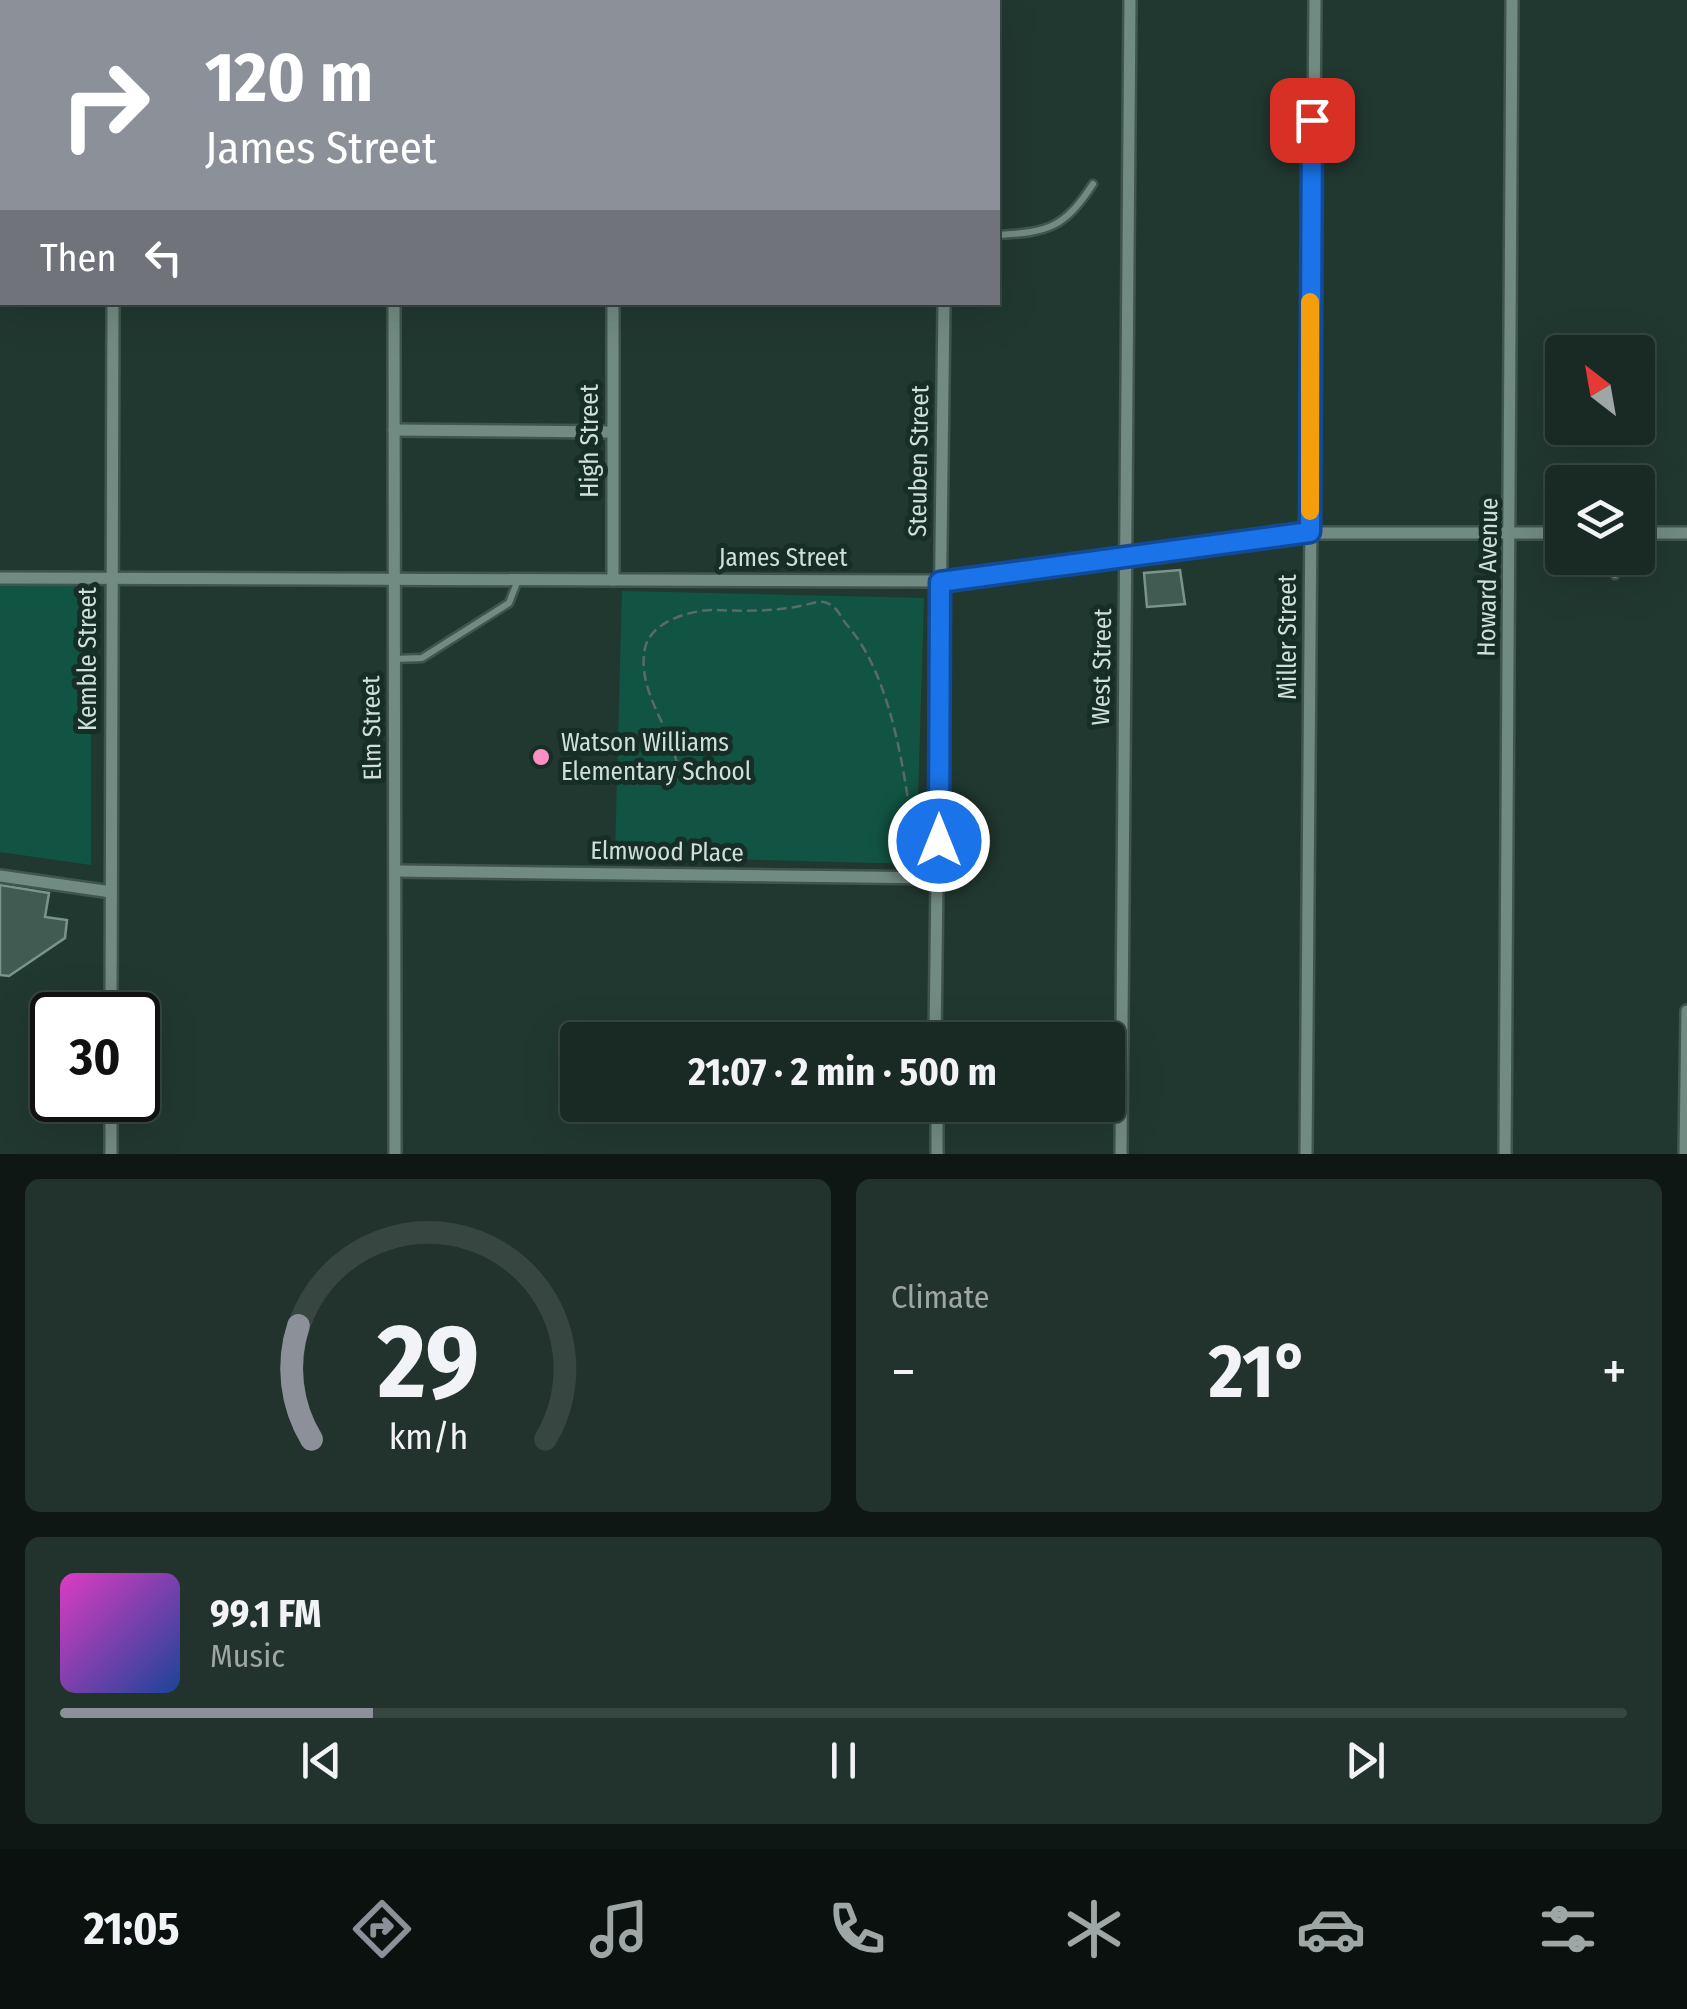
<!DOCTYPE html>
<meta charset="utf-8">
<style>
body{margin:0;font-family:"Fira Sans Condensed",sans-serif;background:#22322c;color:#f1f3f6;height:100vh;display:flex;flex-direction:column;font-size:38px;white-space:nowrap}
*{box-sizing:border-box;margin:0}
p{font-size:32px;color:#9fa7a6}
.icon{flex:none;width:55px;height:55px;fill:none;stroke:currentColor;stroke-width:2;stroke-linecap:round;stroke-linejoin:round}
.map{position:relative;height:1154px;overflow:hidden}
.details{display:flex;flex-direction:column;gap:25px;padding:25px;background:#0e1714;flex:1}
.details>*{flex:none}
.guide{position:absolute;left:0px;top:0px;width:1000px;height:305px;box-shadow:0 10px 40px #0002,0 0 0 2px #374641;background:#8c9099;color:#fff;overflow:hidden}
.needle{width:65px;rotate:329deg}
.fabs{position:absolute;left:1545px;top:335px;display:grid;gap:20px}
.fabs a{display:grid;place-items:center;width:110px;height:110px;border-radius:10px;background:#192a24;box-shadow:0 10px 40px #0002,0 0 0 2px #374641;font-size:50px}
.speed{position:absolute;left:30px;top:992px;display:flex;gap:20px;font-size:50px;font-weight:700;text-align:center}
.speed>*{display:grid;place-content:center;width:130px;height:130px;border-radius:50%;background:#192a24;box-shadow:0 10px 40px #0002,0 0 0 2px #374641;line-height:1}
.speed .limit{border:5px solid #111;border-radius:15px;background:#fff;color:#111}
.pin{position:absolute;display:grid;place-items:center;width:85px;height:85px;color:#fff;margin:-42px;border-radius:20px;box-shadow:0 5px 15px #0006}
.me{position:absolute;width:110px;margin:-55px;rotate:0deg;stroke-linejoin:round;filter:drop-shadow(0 0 8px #0008)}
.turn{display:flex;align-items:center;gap:35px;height:210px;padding:0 40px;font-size:45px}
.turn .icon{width:130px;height:130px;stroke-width:2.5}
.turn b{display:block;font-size:70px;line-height:85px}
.then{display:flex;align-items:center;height:95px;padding:0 40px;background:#0003;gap:20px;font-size:38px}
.big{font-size:75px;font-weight:700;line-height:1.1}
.details .widget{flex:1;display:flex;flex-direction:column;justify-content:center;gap:15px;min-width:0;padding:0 35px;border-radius:15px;background:#22322c}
.details .dial{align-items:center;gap:0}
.dial svg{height:260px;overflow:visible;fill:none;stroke:#374641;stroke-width:7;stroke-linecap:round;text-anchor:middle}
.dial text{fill:#f1f3f6;stroke:none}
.song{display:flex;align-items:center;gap:30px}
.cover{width:120px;height:120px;border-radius:15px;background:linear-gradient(135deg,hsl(310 70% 55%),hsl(220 70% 35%))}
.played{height:10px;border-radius:5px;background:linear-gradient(90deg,#8c9099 20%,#374641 20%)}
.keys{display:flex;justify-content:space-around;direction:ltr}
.heat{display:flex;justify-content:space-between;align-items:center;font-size:55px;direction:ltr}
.details .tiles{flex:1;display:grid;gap:25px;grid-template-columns:1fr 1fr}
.widget:last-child{grid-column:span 2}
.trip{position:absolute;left:560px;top:1022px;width:565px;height:100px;border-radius:10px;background:#192a24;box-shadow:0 10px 40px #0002,0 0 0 2px #374641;font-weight:700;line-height:100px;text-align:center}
.tabs{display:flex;height:160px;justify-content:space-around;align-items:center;background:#0a110e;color:#9fa7a6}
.tabs .icon{width:70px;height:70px}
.tabs .on{color:#8c9099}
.tabs b{font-size:45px;color:#f1f3f6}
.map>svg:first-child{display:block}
.green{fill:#125443}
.building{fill:#425b52;stroke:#7a948b;stroke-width:2.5}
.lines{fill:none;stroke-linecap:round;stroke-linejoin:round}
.service-casing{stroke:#40554e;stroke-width:11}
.minor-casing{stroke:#40554e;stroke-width:16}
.path{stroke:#586c65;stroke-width:2.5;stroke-dasharray:10 5;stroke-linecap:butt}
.service{stroke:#728b82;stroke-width:6}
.minor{stroke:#728b82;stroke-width:11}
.route-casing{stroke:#114b97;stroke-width:25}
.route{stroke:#1a73e8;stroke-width:18}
.slow{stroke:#f59e0b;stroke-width:18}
.poi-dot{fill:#fc8fc1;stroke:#172e27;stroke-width:4}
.labels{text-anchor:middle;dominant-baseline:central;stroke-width:10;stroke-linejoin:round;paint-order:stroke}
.street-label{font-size:25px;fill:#d1dfda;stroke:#172e27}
.poi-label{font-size:25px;fill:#d1dfda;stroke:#172e27;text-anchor:start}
</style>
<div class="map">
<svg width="1687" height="1154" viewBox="0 0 1687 1154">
<rect width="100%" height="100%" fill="#213830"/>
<g class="green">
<polygon points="0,583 91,583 91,865 0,852"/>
<polygon points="622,591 924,598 916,864 615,856"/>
</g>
<g class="building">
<polygon points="1180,570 1185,604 1147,607 1144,573"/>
<polygon points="0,885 49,893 45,917 67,920 65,938 9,976 0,975"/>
</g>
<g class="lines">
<g class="service-casing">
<g id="service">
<path d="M998,235C1049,232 1064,228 1093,184"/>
<polyline points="1615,558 1615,575"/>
<polyline points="395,659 422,658 509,603 518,580"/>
</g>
</g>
<g class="minor-casing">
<g id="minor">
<polyline points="115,2 115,0"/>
<polyline points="396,2 396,0"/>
<polyline points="946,2 946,0"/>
<polyline points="0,203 2,204"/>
<polyline points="394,302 395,1154"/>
<polyline points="613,302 613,580"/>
<polyline points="394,430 612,432"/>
<polyline points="1638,533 1687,533"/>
<polyline points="0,578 940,581 1287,533 1562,533"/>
<polyline points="396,871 939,878"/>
<polyline points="0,876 111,892"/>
<polyline points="111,1015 113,302"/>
<polyline points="935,1040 944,302"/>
<polyline points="111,1154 111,1100"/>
<polyline points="937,1154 937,1105"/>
<polyline points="1121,1154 1130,0"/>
<polyline points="1306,1154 1315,0"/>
<polyline points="1505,1154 1512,0"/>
<polyline points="1685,1154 1687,1011"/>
</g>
</g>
<path class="path" d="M678,780C680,735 635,696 645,648C651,621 691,610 714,610C745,611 774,612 805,605C813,603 820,600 827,603C839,608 840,617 847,625C895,679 908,792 916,864"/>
<use href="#service" class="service"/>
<use href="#minor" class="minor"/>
</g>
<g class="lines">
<g class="route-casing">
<polyline id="route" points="939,841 940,582 1310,532 1312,120"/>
</g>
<use href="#route" class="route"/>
<polyline class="slow" points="1310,302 1310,511"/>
</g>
<circle class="poi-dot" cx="541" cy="757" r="10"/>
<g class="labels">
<g class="street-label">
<text transform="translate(590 441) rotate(-90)">High Street</text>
<text transform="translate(919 461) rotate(-89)">Steuben Street</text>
<text x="783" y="558">James Street</text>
<text transform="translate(1488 577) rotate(-89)">Howard Avenue</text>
<text transform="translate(1288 637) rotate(-90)">Miller Street</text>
<text transform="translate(88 659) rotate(-90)">Kemble Street</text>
<text transform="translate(1102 667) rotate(-89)">West Street</text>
<text transform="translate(372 728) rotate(-91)">Elm Street</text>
<text transform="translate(667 852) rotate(1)">Elmwood Place</text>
</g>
<g class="poi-label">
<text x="561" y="743">Watson Williams<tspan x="561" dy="29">Elementary School</tspan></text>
</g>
</g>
</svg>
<div class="fabs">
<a><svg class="needle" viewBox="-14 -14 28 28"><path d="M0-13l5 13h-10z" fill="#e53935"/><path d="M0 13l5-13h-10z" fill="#9fa7a6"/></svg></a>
<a><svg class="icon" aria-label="layers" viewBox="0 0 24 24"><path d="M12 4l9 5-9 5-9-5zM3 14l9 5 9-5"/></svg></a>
</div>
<div class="speed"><div class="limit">30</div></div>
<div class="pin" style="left:1312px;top:120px;background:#d93025"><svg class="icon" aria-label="arrive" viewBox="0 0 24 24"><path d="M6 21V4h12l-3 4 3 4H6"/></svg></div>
<svg class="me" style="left:939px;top:841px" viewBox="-20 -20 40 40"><circle r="17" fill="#1a73e8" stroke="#fff" stroke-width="3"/><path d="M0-11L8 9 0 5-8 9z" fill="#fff"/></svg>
<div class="trip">21:07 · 2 min · 500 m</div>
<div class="guide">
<div class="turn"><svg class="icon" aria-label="right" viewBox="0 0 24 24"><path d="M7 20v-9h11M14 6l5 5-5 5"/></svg><div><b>120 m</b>James Street</div></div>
<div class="then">Then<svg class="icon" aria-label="left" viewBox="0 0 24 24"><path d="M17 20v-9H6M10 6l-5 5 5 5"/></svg></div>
</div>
</div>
<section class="details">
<div class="tiles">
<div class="widget dial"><svg viewBox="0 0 100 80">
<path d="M14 69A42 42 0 1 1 86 69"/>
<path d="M14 69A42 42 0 0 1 10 34" stroke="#8c9099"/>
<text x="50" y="56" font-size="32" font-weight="700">29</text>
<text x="50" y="72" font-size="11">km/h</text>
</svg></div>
<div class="widget"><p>Climate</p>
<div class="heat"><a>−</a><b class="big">21°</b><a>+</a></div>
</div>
<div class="widget">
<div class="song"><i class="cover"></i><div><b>99.1 FM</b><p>Music</p></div></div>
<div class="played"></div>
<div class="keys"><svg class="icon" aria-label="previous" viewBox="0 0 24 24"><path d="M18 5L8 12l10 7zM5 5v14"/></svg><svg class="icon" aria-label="pause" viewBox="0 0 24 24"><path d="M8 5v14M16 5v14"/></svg><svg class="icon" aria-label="next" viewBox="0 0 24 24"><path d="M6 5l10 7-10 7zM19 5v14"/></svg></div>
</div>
</div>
</section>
<nav class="tabs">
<b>21:05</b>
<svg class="icon on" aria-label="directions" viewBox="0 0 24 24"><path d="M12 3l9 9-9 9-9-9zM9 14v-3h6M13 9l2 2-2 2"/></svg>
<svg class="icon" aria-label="music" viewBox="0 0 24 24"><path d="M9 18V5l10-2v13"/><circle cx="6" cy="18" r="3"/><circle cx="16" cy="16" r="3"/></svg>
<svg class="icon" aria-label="phone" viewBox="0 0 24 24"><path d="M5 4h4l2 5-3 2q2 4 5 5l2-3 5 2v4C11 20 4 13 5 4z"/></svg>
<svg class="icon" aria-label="climate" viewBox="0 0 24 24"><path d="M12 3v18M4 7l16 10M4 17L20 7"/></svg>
<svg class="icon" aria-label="car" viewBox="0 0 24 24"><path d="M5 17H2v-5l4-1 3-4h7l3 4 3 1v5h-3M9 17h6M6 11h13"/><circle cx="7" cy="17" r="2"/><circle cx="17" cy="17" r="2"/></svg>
<svg class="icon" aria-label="filters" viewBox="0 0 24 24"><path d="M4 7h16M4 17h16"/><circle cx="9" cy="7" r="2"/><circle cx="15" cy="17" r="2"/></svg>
</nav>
